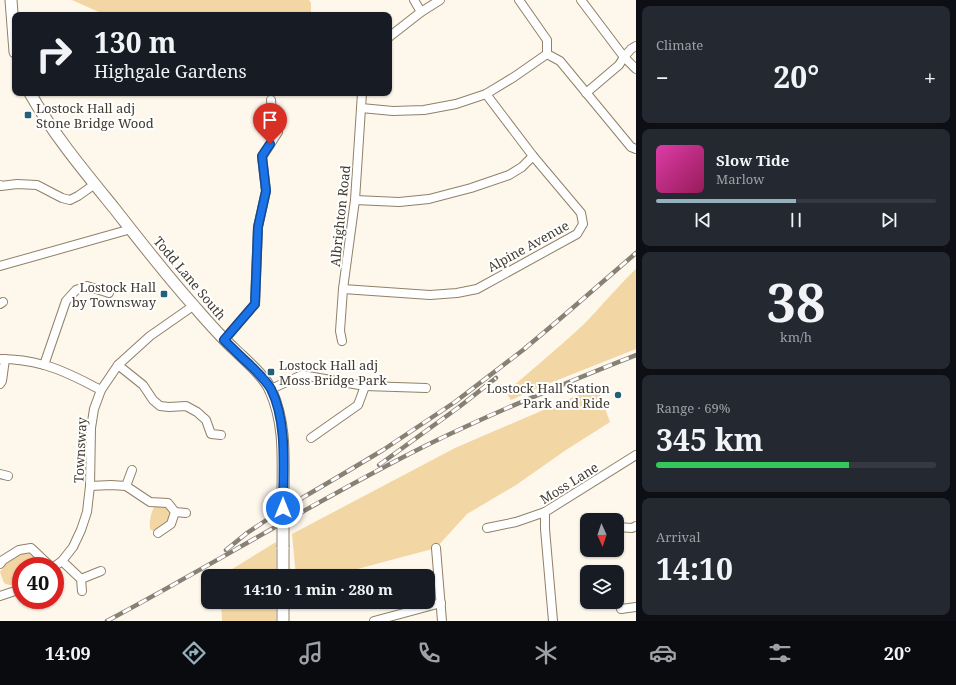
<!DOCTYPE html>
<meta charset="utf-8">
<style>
body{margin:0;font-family:"Noto Serif",serif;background:#242831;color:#f1f3f6;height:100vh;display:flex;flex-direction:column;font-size:15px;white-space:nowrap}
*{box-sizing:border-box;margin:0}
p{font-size:13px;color:#9ea1a6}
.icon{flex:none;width:22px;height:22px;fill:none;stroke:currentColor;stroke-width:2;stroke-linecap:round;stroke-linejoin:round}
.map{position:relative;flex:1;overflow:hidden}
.side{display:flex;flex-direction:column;gap:6px;padding:6px;background:#0d0f14;width:320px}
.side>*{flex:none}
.hud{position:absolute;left:12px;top:12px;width:380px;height:84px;border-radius:8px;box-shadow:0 1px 3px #0004;background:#171b24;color:#f1f3f6;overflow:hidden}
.needle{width:26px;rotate:177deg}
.buttons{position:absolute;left:580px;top:513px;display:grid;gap:8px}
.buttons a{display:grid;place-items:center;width:44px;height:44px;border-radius:8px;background:#171b24;box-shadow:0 1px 3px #0004;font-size:20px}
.speed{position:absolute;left:12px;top:557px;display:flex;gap:8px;font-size:20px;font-weight:700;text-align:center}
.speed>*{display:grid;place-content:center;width:52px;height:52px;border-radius:50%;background:#171b24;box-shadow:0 1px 3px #0004;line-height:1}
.speed .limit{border:6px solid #d22;background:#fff;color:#111}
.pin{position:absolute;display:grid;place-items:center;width:34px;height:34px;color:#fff;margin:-41px -17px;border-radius:50% 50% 50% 0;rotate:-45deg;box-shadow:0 0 4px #0007}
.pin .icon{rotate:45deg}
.me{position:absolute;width:44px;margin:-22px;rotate:0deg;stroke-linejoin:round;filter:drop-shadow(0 0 3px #0008)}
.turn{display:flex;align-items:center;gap:14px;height:84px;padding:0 16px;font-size:18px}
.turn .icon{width:52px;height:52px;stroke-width:2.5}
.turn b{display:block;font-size:28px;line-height:34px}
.big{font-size:30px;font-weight:700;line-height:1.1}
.side .tile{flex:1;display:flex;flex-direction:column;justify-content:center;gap:6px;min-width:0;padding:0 14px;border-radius:8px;background:#242831}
.side .dial{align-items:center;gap:0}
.dial b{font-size:52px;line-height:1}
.song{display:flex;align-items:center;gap:12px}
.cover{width:48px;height:48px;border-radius:6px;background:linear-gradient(135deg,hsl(320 70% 55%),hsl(330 70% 35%))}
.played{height:4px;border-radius:2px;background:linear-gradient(90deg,#95b1bd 50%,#363941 50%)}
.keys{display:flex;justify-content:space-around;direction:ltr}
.heat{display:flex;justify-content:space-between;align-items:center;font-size:22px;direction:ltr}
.charge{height:6px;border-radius:3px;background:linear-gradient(90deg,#34c759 69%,#363941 0)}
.trip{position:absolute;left:201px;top:569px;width:234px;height:40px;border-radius:8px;background:#171b24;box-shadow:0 1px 3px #0004;font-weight:700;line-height:40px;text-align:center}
.dock{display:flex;height:64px;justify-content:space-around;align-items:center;background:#090b0e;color:#9ea1a6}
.dock .icon{width:28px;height:28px}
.dock .selected{color:#95b1bd}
.dock b{font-size:18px;color:#f1f3f6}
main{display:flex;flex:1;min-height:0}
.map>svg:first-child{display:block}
.green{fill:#f2d6a3}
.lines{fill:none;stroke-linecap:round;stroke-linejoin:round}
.street-casing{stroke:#908168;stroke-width:10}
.secondary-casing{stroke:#908168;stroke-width:13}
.street{stroke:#fff;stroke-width:8}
.secondary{stroke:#fff;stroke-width:11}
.rail-casing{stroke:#878075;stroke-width:4.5}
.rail{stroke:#fff;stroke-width:3;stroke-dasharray:9;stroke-linecap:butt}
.secondary-bridge-casing{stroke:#908168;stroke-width:13;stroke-linecap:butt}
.secondary-bridge{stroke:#fff;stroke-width:11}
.route-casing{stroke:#114b97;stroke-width:10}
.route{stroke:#1a73e8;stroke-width:7}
.poi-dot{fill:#246178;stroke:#fff;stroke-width:1.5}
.labels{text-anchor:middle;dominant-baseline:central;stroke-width:4;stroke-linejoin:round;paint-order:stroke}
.poi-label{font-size:13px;fill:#413a2f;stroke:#fff;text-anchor:start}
.street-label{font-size:13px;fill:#413a2f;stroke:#fff}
</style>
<main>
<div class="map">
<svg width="636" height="621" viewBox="0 0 636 621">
<rect width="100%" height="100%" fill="#fef7ec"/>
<g class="green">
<polygon points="72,0 309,0 311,3 311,15 124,15 99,12"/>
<path d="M636,269V349L540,387L511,400L506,392C532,370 558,348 583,325C601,307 617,287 636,269Z"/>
<polygon points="597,387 610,422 566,450 516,485 467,514 436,548 331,576 296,576 292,534 455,448"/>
<path d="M156,504C168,504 171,509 170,520L153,531L150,529C149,521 151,511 156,504Z"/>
<polygon points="276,542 276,576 221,576"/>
<path d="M28,553C33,556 39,560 40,566H21V583C15,586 10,586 4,583L0,572C9,558 13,556 28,553Z"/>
<polygon points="221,602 276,602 276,621 222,621"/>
</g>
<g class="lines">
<g class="street-casing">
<g id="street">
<polyline points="414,0 421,12"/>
<polyline points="581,0 624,57 636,69"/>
<polyline points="389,37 421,12 440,0"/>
<polyline points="547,54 560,61 631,147 636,149"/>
<polyline points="586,93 619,65 624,57 631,49 636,46"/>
<polyline points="361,108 393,111 424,110 456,104 486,94 514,77 547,54 547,40 519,0"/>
<polyline points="0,185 1,186 17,184 37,185 62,198 70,200 78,196 95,184"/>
<polyline points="355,200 399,202 429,199 471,188 509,175 522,167 533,156"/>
<polyline points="0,266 131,229"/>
<polyline points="343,289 430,295 457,293 477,289 577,234 583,224 581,213 533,156 486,94"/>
<polyline points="0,304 3,302"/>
<polyline points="224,340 255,304 258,227 266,191 262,157 278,132 272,111 271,100"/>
<polyline points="342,341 340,331 343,289 355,200 362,93"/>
<path d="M0,359C14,359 30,361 44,365C64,370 83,381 101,390"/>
<polyline points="44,365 66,301 76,290 87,286 109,293"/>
<polyline points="118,365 143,385 153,400 160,406 169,407 186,406 197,412 206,420 211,434 221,435"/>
<polyline points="0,384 2,381 5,359"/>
<polyline points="271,389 302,375 365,386 426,388"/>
<polyline points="311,438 358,405 365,386"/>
<polyline points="0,474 8,476"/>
<polyline points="90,486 111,485 126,486 150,502 168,503 175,512 171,524 158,533"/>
<polyline points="126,486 132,470"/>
<polyline points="175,512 186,513"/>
<polyline points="545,512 545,529 553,621"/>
<polyline points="617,527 632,528 636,526"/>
<polyline points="487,528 516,522 545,512 636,455"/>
<polyline points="436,548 442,621"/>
<polyline points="62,561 81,579"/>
<polyline points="0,564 3,560 19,550 31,548 50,566"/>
<polyline points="55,566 62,561 73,547 81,530 87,512 90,486 91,428 94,409 101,390 118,365 150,336 193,306"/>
<polyline points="82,591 81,579 101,571"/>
<polyline points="0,596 21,589"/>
<polyline points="621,609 636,607"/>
<polyline points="374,621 441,603"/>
</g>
</g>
<g class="secondary-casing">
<g id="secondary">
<polyline points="11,0 15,52"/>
<path d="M30,93C53,134 84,171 114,208C140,241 166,275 194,306C207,321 219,335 233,348C245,360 265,376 271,391C286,425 283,459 283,495"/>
<polyline points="283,576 283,547"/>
<polyline points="283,602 283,621"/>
</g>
</g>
<use href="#street" class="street"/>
<use href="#secondary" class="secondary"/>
<g class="rail-casing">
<g id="rail">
<polyline points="379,465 459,407 496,378"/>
<polyline points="226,550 247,533 280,511 348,471 383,450 455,402 523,350 554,324 636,253"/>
<path d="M107,621C214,564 317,500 425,446C494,412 565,383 636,355"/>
</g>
</g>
<use href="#rail" class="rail"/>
<g class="secondary-bridge-casing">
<polyline id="secondary-bridge" points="283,495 283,547"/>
</g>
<use href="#secondary-bridge" class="secondary-bridge"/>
</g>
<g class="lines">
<g class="route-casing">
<path id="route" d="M270,144L262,156L266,191L258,227L255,304L224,340C232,348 240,356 249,364C256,371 265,379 271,389C288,423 283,471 283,508"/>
</g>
<use href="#route" class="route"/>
</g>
<g class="poi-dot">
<rect x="24" y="111" width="8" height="8" rx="2"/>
<rect x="160" y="290" width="8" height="8" rx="2"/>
<rect x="267" y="368" width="8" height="8" rx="2"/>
<circle cx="618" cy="395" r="4"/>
</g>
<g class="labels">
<g class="poi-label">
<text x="36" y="108">Lostock Hall adj<tspan x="36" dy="15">Stone Bridge Wood</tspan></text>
<text x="156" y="287" text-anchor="end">Lostock Hall<tspan x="156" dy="15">by Townsway</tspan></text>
<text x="279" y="365">Lostock Hall adj<tspan x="279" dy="15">Moss Bridge Park</tspan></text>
<text x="610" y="388" text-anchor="end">Lostock Hall Station<tspan x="610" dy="15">Park and Ride</tspan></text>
</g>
<g class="street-label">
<text transform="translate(340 216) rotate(-84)">Albrighton Road</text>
<text transform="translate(528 246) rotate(-29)">Alpine Avenue</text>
<text transform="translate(190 278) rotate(50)">Todd Lane South</text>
<text transform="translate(80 450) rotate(-87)">Townsway</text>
<text transform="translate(569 483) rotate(-32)">Moss Lane</text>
</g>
</g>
</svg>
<div class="buttons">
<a><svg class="needle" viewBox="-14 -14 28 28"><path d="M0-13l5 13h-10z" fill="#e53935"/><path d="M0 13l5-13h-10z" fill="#9ea1a6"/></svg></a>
<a><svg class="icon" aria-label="layers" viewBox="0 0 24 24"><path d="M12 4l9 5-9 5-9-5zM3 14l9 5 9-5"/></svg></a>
</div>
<div class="speed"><div class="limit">40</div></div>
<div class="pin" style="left:270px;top:144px;background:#d93025"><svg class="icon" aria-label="arrive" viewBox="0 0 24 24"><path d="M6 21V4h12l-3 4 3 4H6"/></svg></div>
<svg class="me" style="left:283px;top:508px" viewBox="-20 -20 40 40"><circle r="17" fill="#1a73e8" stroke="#fff" stroke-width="3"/><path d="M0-11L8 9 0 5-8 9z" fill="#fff"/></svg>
<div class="trip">14:10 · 1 min · 280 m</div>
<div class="hud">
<div class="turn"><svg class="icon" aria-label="right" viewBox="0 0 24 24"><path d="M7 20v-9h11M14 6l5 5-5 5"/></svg><div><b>130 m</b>Highgale Gardens</div></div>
</div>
</div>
<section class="side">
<div class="tile"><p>Climate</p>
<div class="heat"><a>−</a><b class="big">20°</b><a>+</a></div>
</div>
<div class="tile">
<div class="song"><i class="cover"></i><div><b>Slow Tide</b><p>Marlow</p></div></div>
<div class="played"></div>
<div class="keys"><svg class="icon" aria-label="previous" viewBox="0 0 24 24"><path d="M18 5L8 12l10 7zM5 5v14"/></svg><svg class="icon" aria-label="pause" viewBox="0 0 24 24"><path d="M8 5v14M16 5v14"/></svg><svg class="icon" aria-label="next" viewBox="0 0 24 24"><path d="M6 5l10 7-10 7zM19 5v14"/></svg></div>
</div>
<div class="tile dial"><b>38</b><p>km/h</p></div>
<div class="tile"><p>Range · 69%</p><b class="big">345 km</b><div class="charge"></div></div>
<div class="tile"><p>Arrival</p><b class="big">14:10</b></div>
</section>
</main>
<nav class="dock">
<b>14:09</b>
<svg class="icon selected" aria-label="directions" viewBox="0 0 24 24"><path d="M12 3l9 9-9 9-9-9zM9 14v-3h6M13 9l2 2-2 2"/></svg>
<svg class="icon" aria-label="music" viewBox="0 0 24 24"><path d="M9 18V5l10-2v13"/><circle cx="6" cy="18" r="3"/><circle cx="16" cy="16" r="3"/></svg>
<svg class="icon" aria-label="phone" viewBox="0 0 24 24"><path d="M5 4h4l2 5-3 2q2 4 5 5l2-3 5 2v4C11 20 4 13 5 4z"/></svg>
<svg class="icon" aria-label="climate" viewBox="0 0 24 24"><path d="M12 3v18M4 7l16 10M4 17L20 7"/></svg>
<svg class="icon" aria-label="car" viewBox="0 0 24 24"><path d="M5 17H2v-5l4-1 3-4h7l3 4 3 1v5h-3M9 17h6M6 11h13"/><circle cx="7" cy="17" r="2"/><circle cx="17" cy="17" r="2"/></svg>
<svg class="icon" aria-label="filters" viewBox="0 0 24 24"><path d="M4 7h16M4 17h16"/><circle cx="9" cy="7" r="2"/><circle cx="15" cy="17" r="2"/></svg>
<b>20°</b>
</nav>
